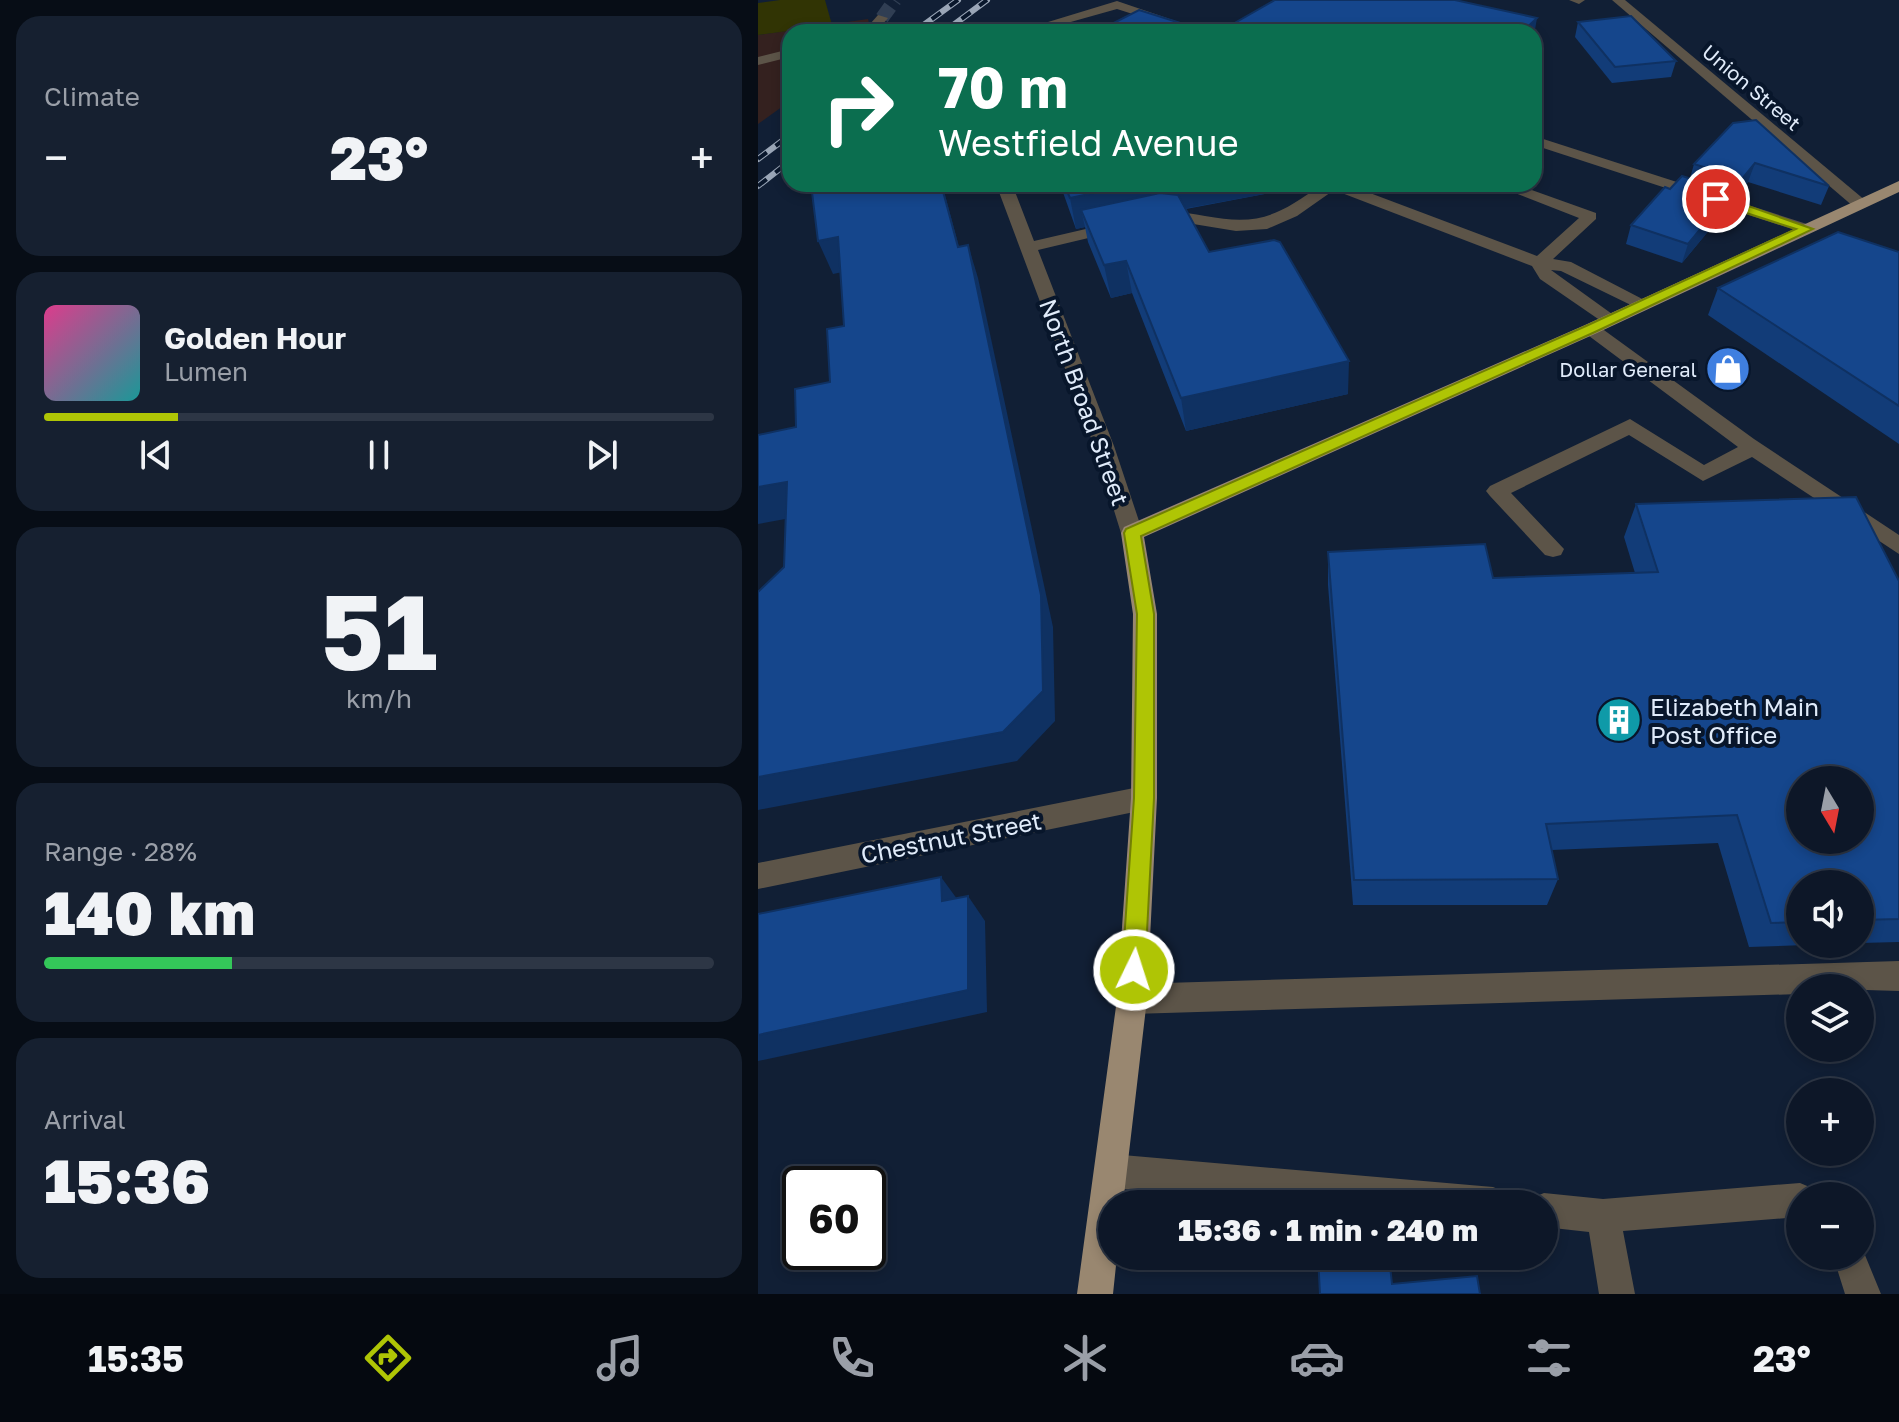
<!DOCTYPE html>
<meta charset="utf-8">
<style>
body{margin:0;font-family:"Golos Text",sans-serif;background:#162030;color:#f1f3f6;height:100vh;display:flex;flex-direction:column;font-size:30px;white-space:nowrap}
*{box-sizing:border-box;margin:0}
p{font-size:26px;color:#9a9fa8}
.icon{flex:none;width:44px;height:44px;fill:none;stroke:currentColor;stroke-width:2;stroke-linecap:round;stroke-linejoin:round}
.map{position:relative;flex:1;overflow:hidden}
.side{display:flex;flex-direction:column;gap:16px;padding:16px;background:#070d16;width:758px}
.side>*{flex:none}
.hud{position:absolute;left:24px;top:24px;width:760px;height:168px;border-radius:24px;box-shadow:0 4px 12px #0003,0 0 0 2px #2d3645;background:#0b6e4f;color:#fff;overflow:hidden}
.needle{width:52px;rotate:170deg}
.tools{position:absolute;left:1028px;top:766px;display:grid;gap:16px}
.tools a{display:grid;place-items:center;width:88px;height:88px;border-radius:50%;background:#0d1728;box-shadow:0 4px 12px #0003,0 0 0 2px #2d3645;font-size:40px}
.speed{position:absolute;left:24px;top:1166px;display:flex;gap:16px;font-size:40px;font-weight:700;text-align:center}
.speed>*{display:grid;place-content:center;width:104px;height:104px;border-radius:50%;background:#0d1728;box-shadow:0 4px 12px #0003,0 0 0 2px #2d3645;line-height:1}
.speed .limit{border:4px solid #111;border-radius:12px;background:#fff;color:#111}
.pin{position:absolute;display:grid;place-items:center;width:68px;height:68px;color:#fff;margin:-34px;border:4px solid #fff;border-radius:50%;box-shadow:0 2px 8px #0007}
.me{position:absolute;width:88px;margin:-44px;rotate:4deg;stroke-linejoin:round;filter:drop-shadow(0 0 6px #0008)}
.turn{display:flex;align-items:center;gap:28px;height:168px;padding:0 24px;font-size:36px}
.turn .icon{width:104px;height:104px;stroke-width:2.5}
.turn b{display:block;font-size:56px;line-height:68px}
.big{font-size:60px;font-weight:800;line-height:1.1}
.side .tile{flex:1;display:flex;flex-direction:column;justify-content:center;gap:12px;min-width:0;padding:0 28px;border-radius:24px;background:#162030}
.side .dial{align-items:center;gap:0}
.dial b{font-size:104px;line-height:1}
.song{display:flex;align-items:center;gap:24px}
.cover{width:96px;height:96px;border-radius:12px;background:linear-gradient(135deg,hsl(330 70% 55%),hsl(180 70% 35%))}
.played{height:8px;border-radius:4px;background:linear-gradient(90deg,#afc505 20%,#2d3645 20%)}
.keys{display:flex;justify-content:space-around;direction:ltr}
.heat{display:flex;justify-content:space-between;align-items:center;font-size:44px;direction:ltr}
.charge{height:12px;border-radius:6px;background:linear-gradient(90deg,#34c759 28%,#2d3645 0)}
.trip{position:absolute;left:340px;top:1190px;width:460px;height:80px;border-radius:40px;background:#0d1728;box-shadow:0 4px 12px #0003,0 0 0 2px #2d3645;font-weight:800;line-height:80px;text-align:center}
.menu{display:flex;height:128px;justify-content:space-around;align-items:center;background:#050910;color:#9a9fa8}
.menu .icon{width:56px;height:56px}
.menu .current{color:#afc505}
.menu b{font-size:36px;color:#f1f3f6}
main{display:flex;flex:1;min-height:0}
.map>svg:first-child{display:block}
.industrial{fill:#34211f}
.green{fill:#313404}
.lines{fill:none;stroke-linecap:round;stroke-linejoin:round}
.minor-tunnel{stroke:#303e53;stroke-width:14;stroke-dasharray:14 7;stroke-linecap:butt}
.minor{fill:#5c5448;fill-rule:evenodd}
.major{fill:#998770;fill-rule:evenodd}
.rail-casing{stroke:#9aa6b7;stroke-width:6}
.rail{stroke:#08162b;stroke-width:4;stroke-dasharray:11;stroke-linecap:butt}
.wall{fill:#123c78}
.shaded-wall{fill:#0f3162}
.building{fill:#15468c;stroke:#0f3162;stroke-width:2;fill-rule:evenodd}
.route{fill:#afc505;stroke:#728003;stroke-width:2}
.labels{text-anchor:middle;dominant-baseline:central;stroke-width:8;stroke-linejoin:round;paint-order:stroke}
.far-street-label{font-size:20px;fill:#e0ebfa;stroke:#08162b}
.far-poi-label{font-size:20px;fill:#e0ebfa;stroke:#08162b;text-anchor:end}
.street-label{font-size:24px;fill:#e0ebfa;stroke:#08162b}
.poi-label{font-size:24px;fill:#e0ebfa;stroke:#08162b;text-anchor:start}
</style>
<main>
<section class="side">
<div class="tile"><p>Climate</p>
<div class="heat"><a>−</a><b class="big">23°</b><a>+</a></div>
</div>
<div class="tile">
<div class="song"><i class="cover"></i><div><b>Golden Hour</b><p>Lumen</p></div></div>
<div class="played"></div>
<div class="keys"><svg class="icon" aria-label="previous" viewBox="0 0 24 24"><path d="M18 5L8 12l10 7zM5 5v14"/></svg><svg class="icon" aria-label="pause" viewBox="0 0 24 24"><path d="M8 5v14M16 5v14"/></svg><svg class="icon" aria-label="next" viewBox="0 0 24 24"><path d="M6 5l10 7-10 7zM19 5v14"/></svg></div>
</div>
<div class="tile dial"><b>51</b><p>km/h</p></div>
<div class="tile"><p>Range · 28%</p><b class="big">140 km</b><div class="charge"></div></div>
<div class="tile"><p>Arrival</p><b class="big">15:36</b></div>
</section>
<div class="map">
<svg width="1141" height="1294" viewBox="0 0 1141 1294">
<rect width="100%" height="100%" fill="#111f35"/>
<polygon class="industrial" points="110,19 113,32 32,32 32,101 0,124 0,35"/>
<polygon class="green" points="22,0 67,0 74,25 0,35 0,3"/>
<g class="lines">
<polyline class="minor-tunnel" points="124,18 137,0"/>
<g class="minor">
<polygon points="811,0 827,0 821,4"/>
<polygon points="854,0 867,0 1108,201 1108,207 1096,207"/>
<polygon points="359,1 450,32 431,32 359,9 277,32 257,32"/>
<polygon points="120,15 130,18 118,32 105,32"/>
<polygon points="32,49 32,57 0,65 0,57"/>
<polygon points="776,136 1055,226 1057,229 1055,232 1043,232 776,145"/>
<polygon points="238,184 254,184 276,241 358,222 366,227 364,230 280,250 356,446 385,533 382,539 366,539 363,533 336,446"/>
<path d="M564,184H588L779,256L821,218L734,184H757L838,213V219L795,259L813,262L894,304L885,309L879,308L803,271L793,270L861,319L852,324L846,323L782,279L774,266L576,190L539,216L509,229L478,231L423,222H402L394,217L396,214C413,209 430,213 447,216C501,226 520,216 564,184Z"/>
<polygon points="833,323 839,325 996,439 1141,535 1141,554 994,457 945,481 871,435 753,493 806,549 803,555 795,557 787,555 732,496 728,491 732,486 872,419 946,465 980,447 827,333 824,329"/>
<polygon points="386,786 395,790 399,798 395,806 386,810 0,889 0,863"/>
<polygon points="1141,961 1141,991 1042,988 1042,994 374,1014 363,1010 359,999 363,988 374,984"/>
<polygon points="353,1154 735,1187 747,1192 752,1204 540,1204 353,1188 341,1183 336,1171 341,1159"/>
<polygon points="1042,1183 1054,1188 1057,1196 1042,1196 1042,1217 865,1231 877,1294 841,1294 831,1232 786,1227 786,1204 771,1204 774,1198 786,1193 845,1199"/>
<polygon points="1102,1243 1123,1294 1087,1294 1075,1256 1102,1256"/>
</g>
<polygon class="major" points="1141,181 1141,192 839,333 386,537 399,614 399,798 389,999 365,1204 354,1204 354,1256 359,1256 355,1294 319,1294 359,999 373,798 375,614 363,533 366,527 827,325"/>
<g class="rail-casing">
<g id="rail">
<polyline points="156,32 200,0"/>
<polyline points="186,32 229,0"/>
<polyline points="0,159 32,135"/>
<polyline points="0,186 32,161"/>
</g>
</g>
<use href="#rail" class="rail"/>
</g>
<g class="wall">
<polygon points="820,22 918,61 913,77 854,83 817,37"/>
<polygon points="975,123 1071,186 1063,205 990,182 978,198 972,196 967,211 924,263 868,244 873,225 912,189 932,178 936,164"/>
<polygon points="302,184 512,184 512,193 428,209 451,252 590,394 428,431 374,293 353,298 330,242 327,227 318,229"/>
<polygon points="1141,252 1141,444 950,315 960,288"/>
<polygon points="878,504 1141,581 1141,942 1102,943 1102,884 1042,884 1042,944 1076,944 991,947 960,843 794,850 800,879 789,905 595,905 570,585 570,552 735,578 877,573 866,537"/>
</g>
<g class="shaded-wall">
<polygon points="779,18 776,36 776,32 764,32"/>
<polygon points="997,163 990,182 978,198 984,179"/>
<polygon points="183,184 184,184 210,280 200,247"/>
<polygon points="378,184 402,184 405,209 323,210 327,227 318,229 312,198"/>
<polygon points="416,184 512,184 512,193 419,210"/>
<polygon points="974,191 967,211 924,263 930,244"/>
<polygon points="80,237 94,270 75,274 60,241"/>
<polygon points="210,245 220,278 295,627 297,721 259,761 0,810 0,777"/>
<polygon points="368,261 374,293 353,298 346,265"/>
<polygon points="591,361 590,394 428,431 423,398"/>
<polygon points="29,482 49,515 0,524 0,487"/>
<polygon points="183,877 202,903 184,901"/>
<polygon points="210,896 227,921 229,1012 0,1061 0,1035"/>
</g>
<g class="building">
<polygon points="517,0 697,0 779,18 764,32 461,32"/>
<polygon points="381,10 451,32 338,32"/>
<polygon points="873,16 918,61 857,67 820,22"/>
<polygon points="998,120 1071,186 997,163 984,179 936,164 975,123"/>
<polygon points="924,176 974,191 930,244 873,225 907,187 912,189"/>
<polygon points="53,184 183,184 200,247 210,245 283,595 285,691 245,732 0,777 0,592 26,567 29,482 0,487 0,435 38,427 37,389 72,382 69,329 86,326 80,237 60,241"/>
<polygon points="306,184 378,184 312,198"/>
<polygon points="402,193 420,195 451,252 516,240 522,242 591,361 423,398 368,261 346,265 323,210"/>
<polygon points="1080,232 1141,252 1141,406 960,288"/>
<path d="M1098,497L1141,581V919L1102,920V884H1042V922L1013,923L979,815L788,824L800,879L596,880L570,552L727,544L735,578L900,572L878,504ZM1042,780H1102V840H1042Z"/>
<polygon points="183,877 184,901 210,896 210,990 0,1035 0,914"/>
<polygon points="560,1256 631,1256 634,1284 719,1276 722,1294 562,1294"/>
</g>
<polygon class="route" points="954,196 962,196 1055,229 837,332 383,536 396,614 396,798 387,970 384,978 376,981 368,978 364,970 376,798 379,614 366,533 368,529 828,326 1038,229 954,202"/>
<defs>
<g id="shop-disc" transform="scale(2.3)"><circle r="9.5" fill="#3f7fe0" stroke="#08162b"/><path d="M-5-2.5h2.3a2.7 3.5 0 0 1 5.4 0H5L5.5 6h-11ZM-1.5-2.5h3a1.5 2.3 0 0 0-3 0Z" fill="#fff"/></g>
<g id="building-disc" transform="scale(2.3)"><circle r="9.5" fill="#0f9aa8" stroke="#08162b"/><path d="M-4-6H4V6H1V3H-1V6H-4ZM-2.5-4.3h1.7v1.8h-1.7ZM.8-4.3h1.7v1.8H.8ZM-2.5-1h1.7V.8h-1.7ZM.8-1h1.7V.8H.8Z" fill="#fff"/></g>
</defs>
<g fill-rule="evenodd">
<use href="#shop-disc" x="970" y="369"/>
<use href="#building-disc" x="861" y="720"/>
</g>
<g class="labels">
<g class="far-street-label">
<text transform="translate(994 87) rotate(40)">Union Street</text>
</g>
<g class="far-poi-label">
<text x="939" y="369">Dollar General</text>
</g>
<g class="street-label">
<text transform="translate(327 402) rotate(70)">North Broad Street</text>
<text transform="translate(193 837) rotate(-11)">Chestnut Street</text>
</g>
<g class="poi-label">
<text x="892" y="706">Elizabeth Main<tspan x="892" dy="28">Post Office</tspan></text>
</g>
</g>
</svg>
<div class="tools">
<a><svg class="needle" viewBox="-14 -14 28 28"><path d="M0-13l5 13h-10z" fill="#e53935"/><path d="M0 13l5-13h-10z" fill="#9a9fa8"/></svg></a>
<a><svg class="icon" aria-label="sound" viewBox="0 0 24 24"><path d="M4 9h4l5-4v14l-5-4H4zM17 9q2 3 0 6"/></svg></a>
<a><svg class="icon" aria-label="layers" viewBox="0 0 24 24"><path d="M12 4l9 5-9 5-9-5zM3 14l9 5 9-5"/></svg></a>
<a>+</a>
<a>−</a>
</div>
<div class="speed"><div class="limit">60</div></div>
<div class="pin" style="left:958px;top:199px;background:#d93025"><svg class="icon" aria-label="arrive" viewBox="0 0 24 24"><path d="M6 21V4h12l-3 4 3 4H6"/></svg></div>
<svg class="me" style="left:376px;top:970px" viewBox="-20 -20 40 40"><circle r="17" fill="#afc505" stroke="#fff" stroke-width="3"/><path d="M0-11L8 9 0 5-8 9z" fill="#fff"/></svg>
<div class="trip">15:36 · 1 min · 240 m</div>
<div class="hud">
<div class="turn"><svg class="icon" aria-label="right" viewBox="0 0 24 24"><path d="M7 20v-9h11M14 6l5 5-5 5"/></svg><div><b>70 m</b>Westfield Avenue</div></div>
</div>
</div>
</main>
<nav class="menu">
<b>15:35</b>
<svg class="icon current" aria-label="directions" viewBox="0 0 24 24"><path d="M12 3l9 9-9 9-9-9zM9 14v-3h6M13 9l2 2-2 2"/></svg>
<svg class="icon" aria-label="music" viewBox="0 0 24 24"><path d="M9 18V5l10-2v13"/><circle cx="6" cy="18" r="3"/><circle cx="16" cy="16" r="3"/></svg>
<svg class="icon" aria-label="phone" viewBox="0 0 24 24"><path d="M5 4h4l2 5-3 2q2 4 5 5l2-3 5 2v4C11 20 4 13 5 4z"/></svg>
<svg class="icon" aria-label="climate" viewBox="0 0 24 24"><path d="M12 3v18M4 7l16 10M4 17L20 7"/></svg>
<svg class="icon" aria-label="car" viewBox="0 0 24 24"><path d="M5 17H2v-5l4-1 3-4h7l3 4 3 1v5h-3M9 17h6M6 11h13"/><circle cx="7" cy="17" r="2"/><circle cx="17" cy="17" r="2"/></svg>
<svg class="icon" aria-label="filters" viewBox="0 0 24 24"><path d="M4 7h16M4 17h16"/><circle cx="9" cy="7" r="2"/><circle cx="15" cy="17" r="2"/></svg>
<b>23°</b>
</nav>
